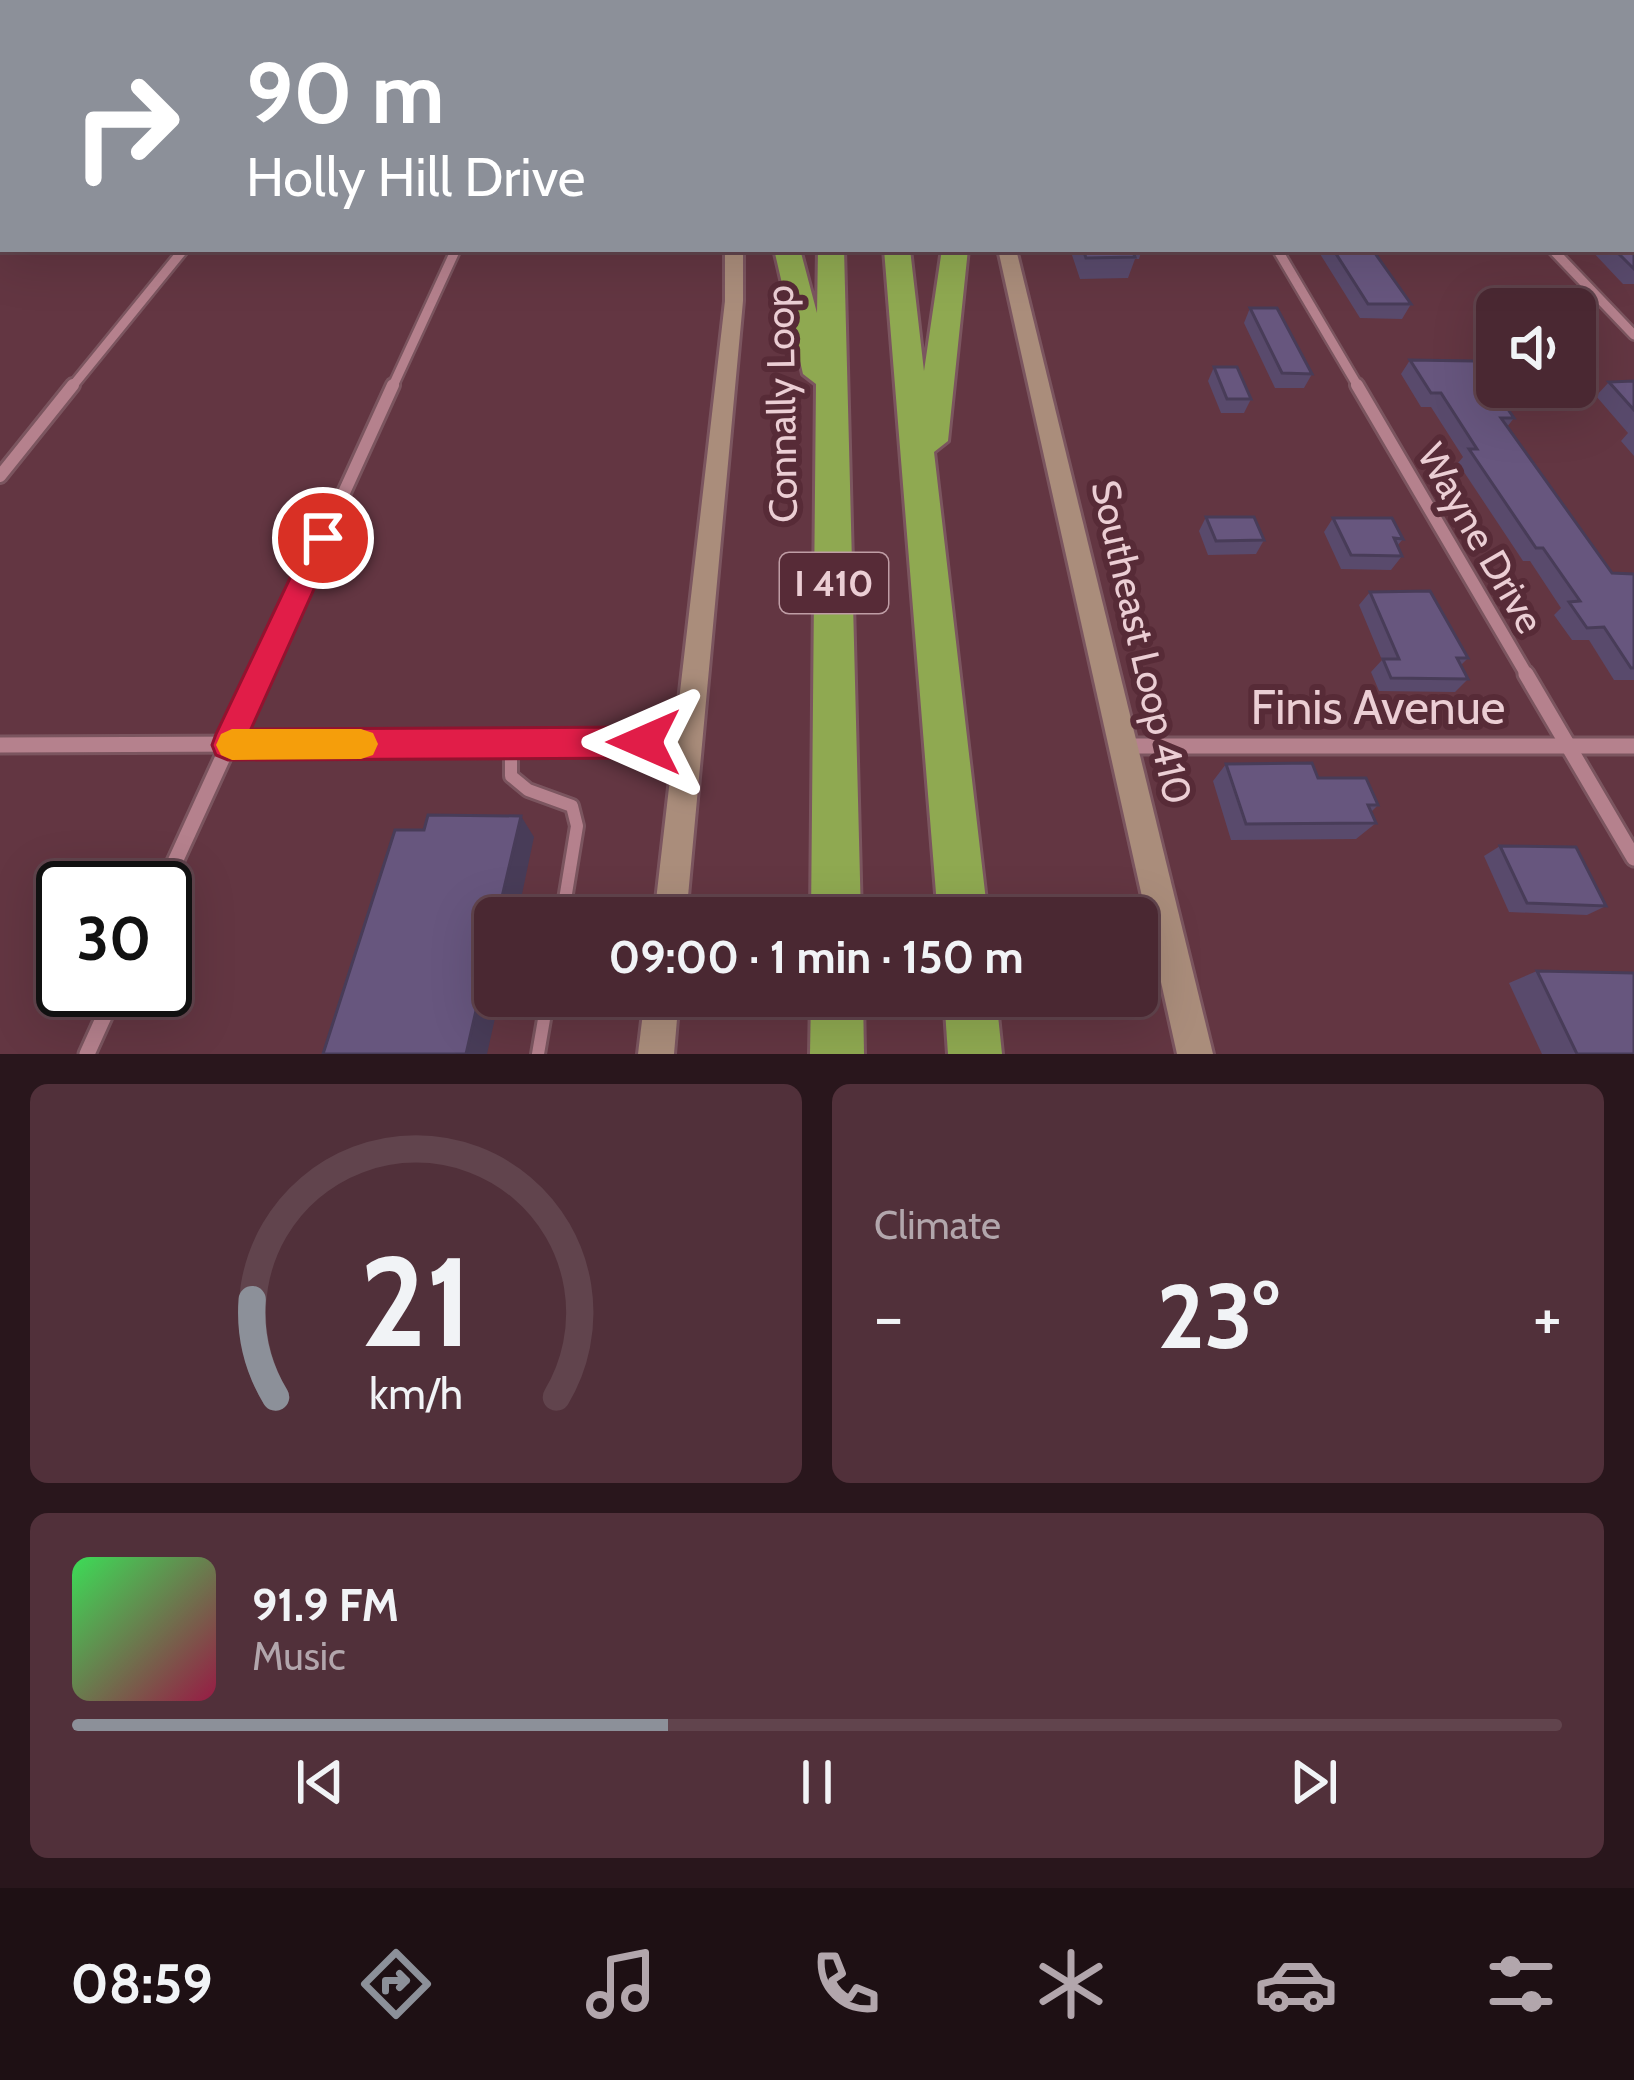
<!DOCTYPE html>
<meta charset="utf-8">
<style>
body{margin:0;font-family:Cabin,sans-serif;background:#51303a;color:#f1f3f6;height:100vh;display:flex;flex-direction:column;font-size:45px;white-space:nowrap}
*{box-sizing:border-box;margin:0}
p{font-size:39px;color:#b2a6ac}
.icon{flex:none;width:66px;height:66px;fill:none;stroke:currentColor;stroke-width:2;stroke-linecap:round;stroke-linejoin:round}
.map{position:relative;height:1054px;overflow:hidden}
.side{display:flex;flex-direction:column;gap:30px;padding:30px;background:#29161c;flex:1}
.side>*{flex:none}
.hud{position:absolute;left:0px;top:0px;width:1635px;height:252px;box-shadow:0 12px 48px #0002,0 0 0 3px #61444d;background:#8c9099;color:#fff;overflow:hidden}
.fabs{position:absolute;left:1476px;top:288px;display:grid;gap:24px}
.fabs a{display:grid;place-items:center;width:120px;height:120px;border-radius:18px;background:#4a2832;box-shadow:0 12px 48px #0002,0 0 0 3px #61444d;font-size:60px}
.speed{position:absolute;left:36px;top:861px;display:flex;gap:24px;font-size:60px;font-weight:700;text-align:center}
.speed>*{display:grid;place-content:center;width:156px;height:156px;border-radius:50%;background:#4a2832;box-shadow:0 12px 48px #0002,0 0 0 3px #61444d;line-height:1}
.speed .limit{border:6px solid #111;border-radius:18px;background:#fff;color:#111}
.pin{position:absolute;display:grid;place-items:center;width:102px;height:102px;color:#fff;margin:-51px;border:6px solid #fff;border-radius:50%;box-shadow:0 3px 12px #0007}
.me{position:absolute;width:132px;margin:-66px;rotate:270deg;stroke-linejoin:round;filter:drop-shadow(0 0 9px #0008)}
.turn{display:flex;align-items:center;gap:42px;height:252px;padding:0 48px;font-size:54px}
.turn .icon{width:156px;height:156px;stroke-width:2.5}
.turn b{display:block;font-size:84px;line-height:102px}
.big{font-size:90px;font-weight:700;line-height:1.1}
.side .card{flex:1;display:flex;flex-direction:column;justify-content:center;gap:18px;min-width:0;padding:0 42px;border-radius:18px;background:#51303a}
.side .dial{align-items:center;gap:0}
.dial svg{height:312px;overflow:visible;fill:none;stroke:#61444d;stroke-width:7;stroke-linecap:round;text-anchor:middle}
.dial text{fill:#f1f3f6;stroke:none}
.song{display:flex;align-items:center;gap:36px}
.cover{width:144px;height:144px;border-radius:18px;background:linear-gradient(135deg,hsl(130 70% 55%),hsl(340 70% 35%))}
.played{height:12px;border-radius:6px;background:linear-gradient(90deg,#8c9099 40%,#61444d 40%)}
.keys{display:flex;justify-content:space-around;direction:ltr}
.heat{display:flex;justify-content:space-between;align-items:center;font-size:66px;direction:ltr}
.side .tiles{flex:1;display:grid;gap:30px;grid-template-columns:1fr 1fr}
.card:last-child{grid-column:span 2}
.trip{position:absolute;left:474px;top:897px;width:684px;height:120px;border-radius:18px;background:#4a2832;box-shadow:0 12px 48px #0002,0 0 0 3px #61444d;font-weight:700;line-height:120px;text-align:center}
.dock{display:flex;height:192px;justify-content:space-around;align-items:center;background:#1e1014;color:#b2a6ac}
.dock .icon{width:84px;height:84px}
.dock .active{color:#8c9099}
.dock b{font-size:54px;color:#f1f3f6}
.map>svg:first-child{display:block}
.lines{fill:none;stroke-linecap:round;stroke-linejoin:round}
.service-far1-casing{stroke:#7b555f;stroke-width:8}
.service-casing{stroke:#7b555f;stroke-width:18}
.minor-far3-casing{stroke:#7b555f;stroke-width:10}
.minor-far2-casing{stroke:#7b555f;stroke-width:14}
.minor-far1-casing{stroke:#7b555f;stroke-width:18}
.minor-casing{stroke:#7b555f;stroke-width:21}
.secondary-casing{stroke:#7b555f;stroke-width:6}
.primary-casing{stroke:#7b555f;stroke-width:6}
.trunk-casing{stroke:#7b555f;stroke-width:39}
.motorway-casing{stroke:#7b555f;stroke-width:6}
.service-far1{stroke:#b5818d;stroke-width:4.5}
.service{stroke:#b5818d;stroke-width:12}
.minor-far3{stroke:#b5818d;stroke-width:8}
.minor-far2{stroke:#b5818d;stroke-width:9}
.minor-far1{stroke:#b5818d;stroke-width:12}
.minor{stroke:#b5818d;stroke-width:15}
.secondary{fill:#aa8d7b;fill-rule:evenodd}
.primary{fill:#9e9969;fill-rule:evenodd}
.trunk{stroke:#96a15d;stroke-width:33}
.motorway{fill:#8fa951;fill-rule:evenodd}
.wall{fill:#594a6c}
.shaded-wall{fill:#483c58}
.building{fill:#67567e;stroke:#483c58;stroke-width:3}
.route{fill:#e11d48;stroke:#92132f;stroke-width:3}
.slow{fill:#f59e0b}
.labels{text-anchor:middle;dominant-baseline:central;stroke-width:12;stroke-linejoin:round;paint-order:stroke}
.shield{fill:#572b37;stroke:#bf9da5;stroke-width:3}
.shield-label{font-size:36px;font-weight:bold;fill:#ebced4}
.street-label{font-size:39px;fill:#ebced4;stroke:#572b37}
.near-street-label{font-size:48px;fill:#ebced4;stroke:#572b37}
</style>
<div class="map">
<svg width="1634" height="1054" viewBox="0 0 1634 1054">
<rect width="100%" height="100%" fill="#633642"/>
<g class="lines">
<g class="service-far1-casing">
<polyline id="service-far1" points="29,3 33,0"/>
</g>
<g class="service-casing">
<g id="service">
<polyline points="511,743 511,776 528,790 572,806 577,826 562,918"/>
<polyline points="538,1054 548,996"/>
</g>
</g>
<g class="minor-far3-casing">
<g id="minor-far3">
<polyline points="4,3 8,0"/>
<polyline points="192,3 196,0"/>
</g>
</g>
<g class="minor-far2-casing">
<g id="minor-far2">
<polyline points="1277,249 1359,388"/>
<polyline points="1552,249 1634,335"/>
<polyline points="71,388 184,249"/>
<polyline points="392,388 456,249"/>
</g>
</g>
<g class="minor-far1-casing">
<g id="minor-far1">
<polyline points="1357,385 1528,677"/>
<polyline points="0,476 73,385"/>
<polyline points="260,677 393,385"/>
</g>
</g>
<g class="minor-casing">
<g id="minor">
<polyline points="1526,674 1634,858"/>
<polyline points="0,745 688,742"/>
<polyline points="1124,746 1634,746"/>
<polyline points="163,888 261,674"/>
<polyline points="87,1054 116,990"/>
</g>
</g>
<g class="secondary-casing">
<g id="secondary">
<polygon points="725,249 743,249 743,301 686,918 654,918 725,301"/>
<polygon points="998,249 1016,249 1213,1054 1177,1054"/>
<polygon points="645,996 679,996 674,1054 638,1054"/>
</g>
</g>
<g class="primary-casing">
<polygon id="primary" points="728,0 744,0 746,3 730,3"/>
</g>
<g class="trunk-casing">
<polyline id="trunk" points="963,3 965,0"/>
</g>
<g class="motorway-casing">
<g id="motorway">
<rect x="819" y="0" width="18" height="3"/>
<polygon points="861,0 879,0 880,3 862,3"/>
<polygon points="774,249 800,249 817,313 818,249 844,249 861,918 811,918 816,384 803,374"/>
<polygon points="884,249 910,249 924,371 942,249 968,249 948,441 934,452 988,918 938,918"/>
<polygon points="811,996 863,996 864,1054 810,1054"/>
<polygon points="944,996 996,996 1002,1054 948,1054"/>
</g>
</g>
<use href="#service-far1" class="service-far1"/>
<use href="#service" class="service"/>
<use href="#minor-far3" class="minor-far3"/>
<use href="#minor-far2" class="minor-far2"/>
<use href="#minor-far1" class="minor-far1"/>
<use href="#minor" class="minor"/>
<use href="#secondary" class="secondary"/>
<use href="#primary" class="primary"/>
<use href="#trunk" class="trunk"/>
<use href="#motorway" class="motorway"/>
</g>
<g class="wall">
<polygon points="1634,228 1634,284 1623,284 1590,249 1632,249"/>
<polygon points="1070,249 1142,249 1139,259 1135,259 1128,278 1080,279"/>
<polygon points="1317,249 1374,249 1373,251 1411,304 1402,319 1360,318"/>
<polygon points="1250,308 1312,374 1304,388 1275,388 1244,323"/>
<polygon points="1410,360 1514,418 1507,427 1612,573 1634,574 1634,680 1614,680 1589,640 1572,640 1554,615 1561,608 1530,561 1523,561 1458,463 1463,457 1431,407 1421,407 1401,374"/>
<polygon points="1214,367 1251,399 1244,413 1221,413 1208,381"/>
<polygon points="1634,381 1634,456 1621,441 1628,433 1596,396 1609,382"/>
<polygon points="1527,387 1569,387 1565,391 1530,391"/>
<polygon points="1206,517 1264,540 1256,554 1208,555 1199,531"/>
<polygon points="1333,518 1403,539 1397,546 1402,556 1391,570 1341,569 1324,532"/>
<polygon points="1370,592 1468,658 1461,665 1468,679 1455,692 1379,691 1371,672 1382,660 1359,605"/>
<polygon points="1226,764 1318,778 1378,805 1371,812 1376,823 1356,839 1231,840 1213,781"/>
<polygon points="1500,846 1606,906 1587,915 1509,912 1484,856"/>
<polygon points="1537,971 1634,1054 1542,1054 1509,983"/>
</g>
<g class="shaded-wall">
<polygon points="141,0 162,0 163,1 161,3 137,3"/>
<polygon points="312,0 329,0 327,3 309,3"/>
<polygon points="521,816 534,837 517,918 497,918"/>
<polygon points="495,928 495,996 500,996 487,1054 466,1054"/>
</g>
<g class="building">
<polygon points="107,0 141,0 137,3 103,3"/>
<polygon points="200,0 312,0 309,3 197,3"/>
<polygon points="401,0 478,0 477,3 398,3"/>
<polygon points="1040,0 1099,0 1100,3 1041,3"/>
<polygon points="1460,0 1489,0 1492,3 1464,3"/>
<polygon points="3,74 3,104 0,104 0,77"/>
<polygon points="1632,226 1634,228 1634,269 1614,249 1632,249"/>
<polygon points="1083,249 1132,249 1135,257 1086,258"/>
<polygon points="1333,249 1372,249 1411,304 1368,304"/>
<polygon points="1250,308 1277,308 1312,374 1282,373"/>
<polygon points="1410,360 1474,361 1514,418 1501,418 1612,573 1634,574 1634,668 1631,668 1604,627 1587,628 1569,602 1580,601 1543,548 1536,548 1469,449 1477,449 1441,393 1431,393"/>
<polygon points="1214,367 1237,367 1251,399 1227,399"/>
<polygon points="1634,381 1634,410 1609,382"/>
<polygon points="1206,517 1254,517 1264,540 1216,541"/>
<polygon points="1333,518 1392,518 1403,539 1394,538 1402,556 1351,555"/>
<polygon points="1430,591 1468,658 1457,658 1468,679 1391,678 1383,659 1399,659 1370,592"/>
<polygon points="1312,763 1318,778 1366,778 1378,805 1368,805 1376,823 1246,824 1226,764"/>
<polygon points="428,815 521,816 497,918 495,918 495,928 466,1054 323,1054 395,830 424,830"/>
<polygon points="1500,846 1576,847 1606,906 1527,903"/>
<polygon points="1537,971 1634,973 1634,1054 1577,1054"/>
</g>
<polygon class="route" points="323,528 337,538 251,729 644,727 656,732 661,742 656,753 644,758 228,760 216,755 212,745 216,734 309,538"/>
<polygon class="slow" points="232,729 361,729 373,733 378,744 373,755 361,759 232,760 221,755 216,745 221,734"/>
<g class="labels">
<rect class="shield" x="780" y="553" width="108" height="60" rx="9"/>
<g class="shield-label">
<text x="834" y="583">I 410</text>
</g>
<g class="street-label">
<text transform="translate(781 404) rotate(-91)">Connally Loop</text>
<text transform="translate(1481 538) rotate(60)">Wayne Drive</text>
<text transform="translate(1142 642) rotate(77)">Southeast Loop 410</text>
</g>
<g class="near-street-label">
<text x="1378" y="707">Finis Avenue</text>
</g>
</g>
</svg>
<div class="fabs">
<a><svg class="icon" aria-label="sound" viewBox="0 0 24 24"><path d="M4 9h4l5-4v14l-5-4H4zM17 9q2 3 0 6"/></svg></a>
</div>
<div class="speed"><div class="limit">30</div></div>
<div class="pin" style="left:323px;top:538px;background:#d93025"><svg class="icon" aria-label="arrive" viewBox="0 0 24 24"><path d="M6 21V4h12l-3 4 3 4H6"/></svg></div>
<svg class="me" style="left:644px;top:742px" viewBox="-20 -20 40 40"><path d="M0-17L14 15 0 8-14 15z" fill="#e11d48" stroke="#fff" stroke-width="4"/></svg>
<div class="trip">09:00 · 1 min · 150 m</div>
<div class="hud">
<div class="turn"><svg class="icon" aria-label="right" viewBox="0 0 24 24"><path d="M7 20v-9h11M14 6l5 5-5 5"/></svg><div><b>90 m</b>Holly Hill Drive</div></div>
</div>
</div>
<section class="side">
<div class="tiles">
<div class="card dial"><svg viewBox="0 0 100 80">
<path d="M14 69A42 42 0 1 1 86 69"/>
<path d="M14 69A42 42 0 0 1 8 44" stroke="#8c9099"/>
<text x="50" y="56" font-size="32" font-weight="700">21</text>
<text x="50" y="72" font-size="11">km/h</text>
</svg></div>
<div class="card"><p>Climate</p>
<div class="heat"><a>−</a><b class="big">23°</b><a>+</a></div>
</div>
<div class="card">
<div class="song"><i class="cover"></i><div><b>91.9 FM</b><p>Music</p></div></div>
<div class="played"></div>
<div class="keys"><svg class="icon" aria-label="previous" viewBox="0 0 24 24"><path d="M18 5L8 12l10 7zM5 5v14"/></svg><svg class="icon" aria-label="pause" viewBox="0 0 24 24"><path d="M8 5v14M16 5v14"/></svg><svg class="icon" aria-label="next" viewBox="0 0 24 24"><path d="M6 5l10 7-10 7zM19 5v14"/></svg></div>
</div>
</div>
</section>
<nav class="dock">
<b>08:59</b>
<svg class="icon active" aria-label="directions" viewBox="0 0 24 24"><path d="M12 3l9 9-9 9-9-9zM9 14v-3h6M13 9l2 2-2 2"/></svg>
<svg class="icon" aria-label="music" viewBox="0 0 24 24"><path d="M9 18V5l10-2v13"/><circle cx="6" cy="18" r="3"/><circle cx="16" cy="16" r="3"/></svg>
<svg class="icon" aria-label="phone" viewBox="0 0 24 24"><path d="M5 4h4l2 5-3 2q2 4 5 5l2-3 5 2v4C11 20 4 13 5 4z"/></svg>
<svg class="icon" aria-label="climate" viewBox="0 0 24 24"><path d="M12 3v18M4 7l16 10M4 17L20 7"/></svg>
<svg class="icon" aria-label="car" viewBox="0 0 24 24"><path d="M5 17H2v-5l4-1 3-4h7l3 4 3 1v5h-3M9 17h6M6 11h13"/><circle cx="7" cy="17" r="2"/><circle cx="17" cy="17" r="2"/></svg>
<svg class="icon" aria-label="filters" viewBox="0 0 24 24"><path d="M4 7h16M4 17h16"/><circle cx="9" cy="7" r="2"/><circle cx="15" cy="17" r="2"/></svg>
</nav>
